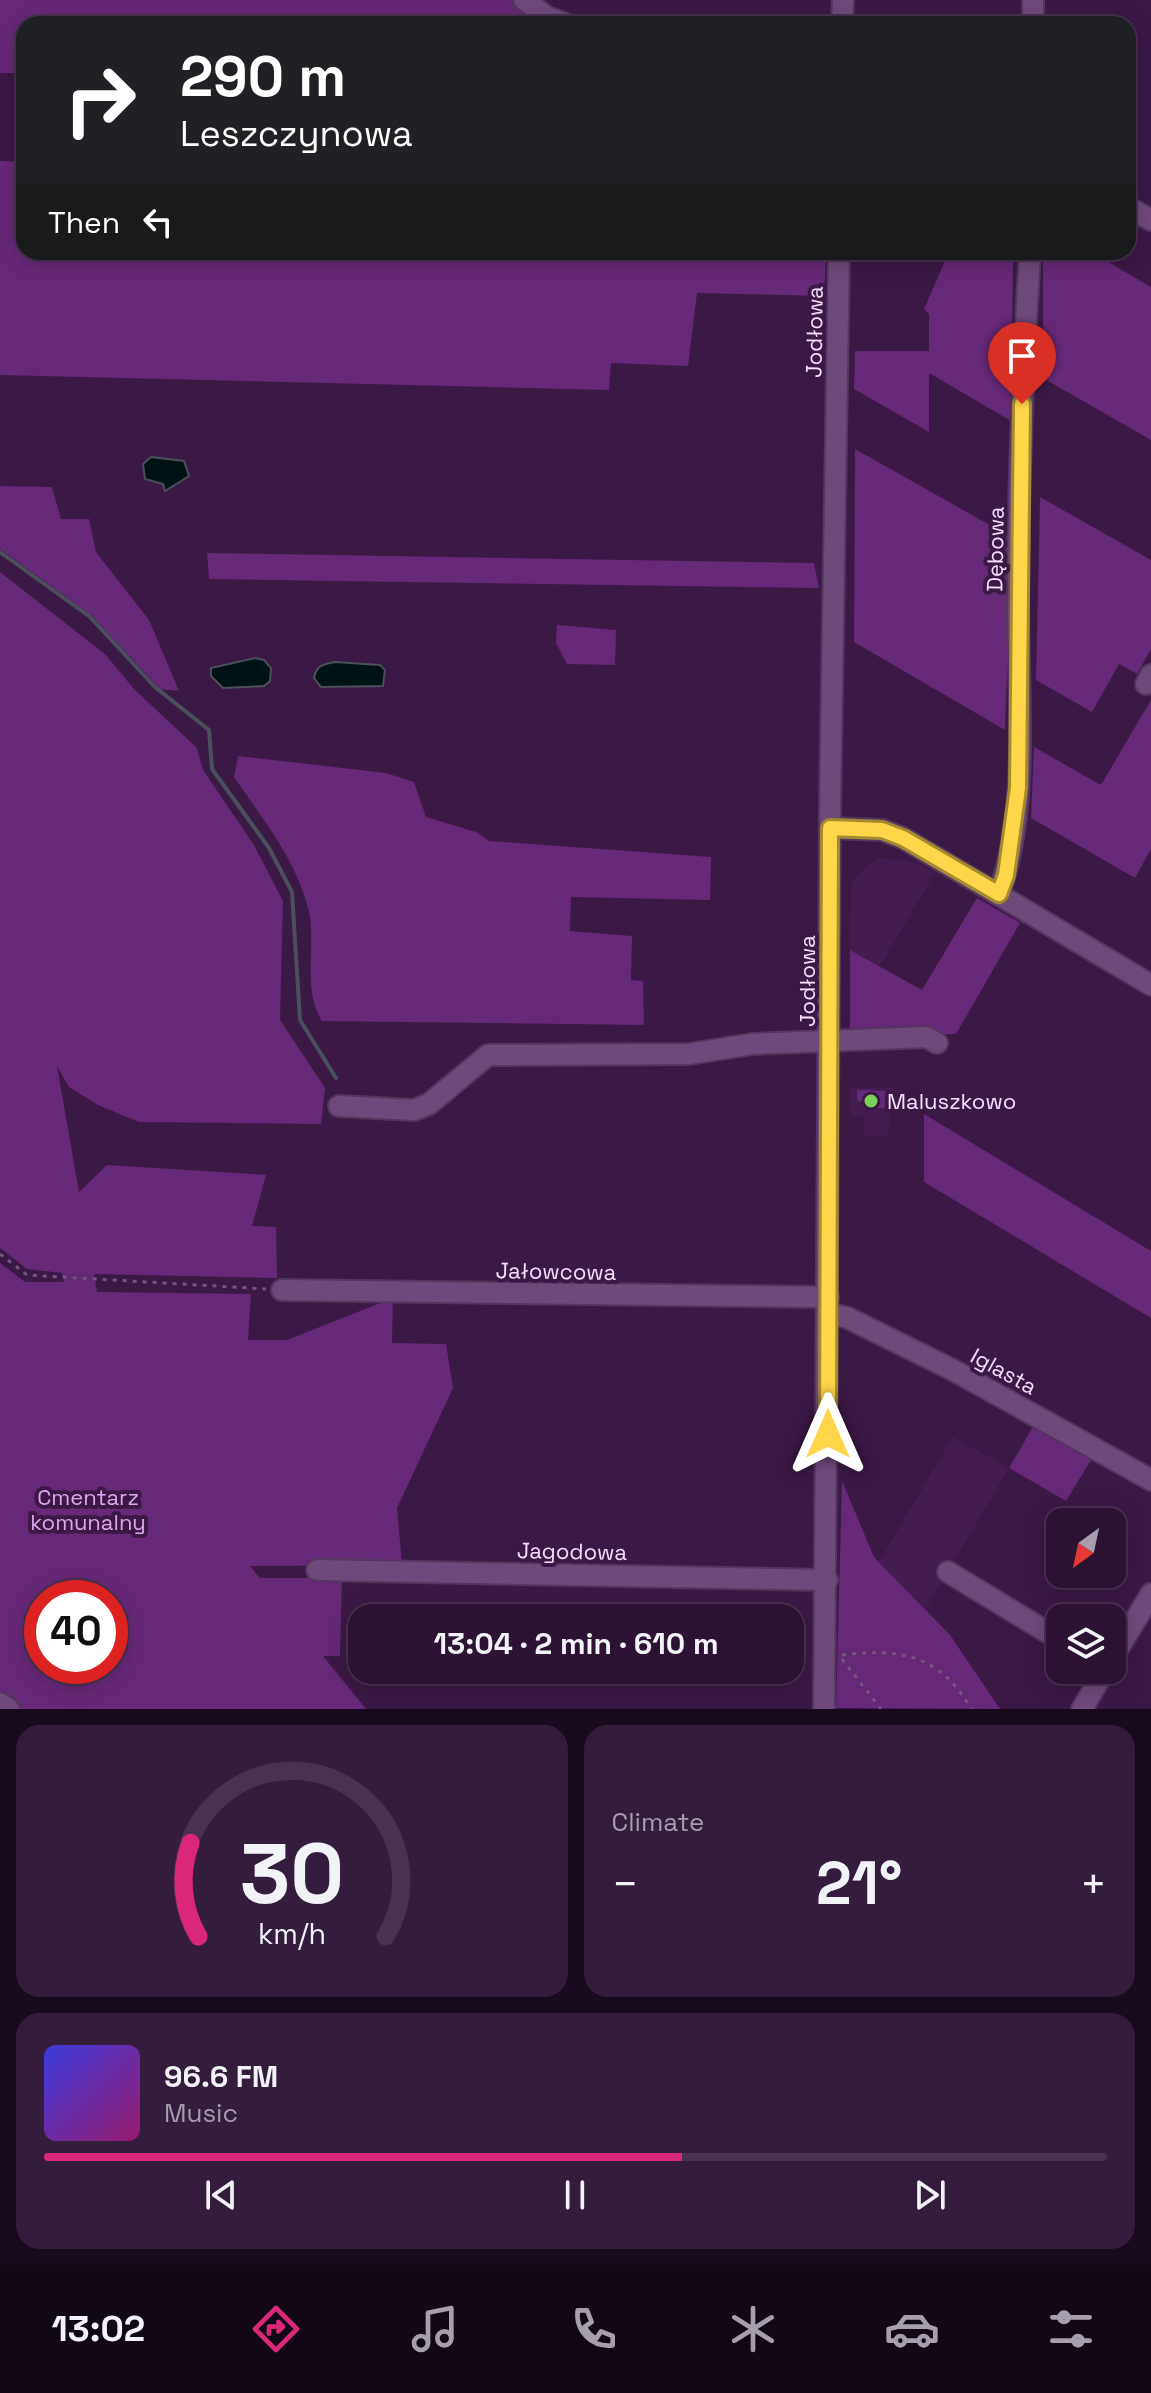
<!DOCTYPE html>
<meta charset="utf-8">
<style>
body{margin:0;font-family:"Space Grotesk",sans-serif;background:#341c3c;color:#f1f3f6;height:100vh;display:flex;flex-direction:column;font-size:30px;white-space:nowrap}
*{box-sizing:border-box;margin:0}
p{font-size:26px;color:#a69eac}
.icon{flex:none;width:44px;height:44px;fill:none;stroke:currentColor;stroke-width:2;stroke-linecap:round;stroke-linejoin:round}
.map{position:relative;height:1709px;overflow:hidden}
.side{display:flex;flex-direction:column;gap:16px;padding:16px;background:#180a1d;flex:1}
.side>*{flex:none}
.top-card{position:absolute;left:16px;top:16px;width:1120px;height:244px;border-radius:24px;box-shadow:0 4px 20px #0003,0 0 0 2px #48324f;background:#202124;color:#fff;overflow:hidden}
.needle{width:52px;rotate:213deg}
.fabs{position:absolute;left:1046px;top:1508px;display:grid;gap:16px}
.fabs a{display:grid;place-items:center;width:80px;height:80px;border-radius:16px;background:#2c1334;box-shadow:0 4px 20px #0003,0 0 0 2px #48324f;font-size:40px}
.speed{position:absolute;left:24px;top:1580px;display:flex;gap:16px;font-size:40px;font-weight:700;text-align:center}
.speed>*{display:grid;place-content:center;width:104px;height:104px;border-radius:50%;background:#2c1334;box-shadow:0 4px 20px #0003,0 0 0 2px #48324f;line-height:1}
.speed .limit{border:12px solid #d22;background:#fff;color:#111}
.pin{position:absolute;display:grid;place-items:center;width:68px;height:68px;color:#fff;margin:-82px -34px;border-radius:50% 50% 50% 0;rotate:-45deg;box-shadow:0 0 8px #0007}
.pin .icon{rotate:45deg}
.me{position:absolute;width:88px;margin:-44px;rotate:0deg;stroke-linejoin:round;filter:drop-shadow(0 0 6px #0008)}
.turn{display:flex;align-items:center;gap:28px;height:168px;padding:0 32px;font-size:36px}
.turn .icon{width:104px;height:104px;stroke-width:2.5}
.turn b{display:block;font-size:56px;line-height:68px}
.then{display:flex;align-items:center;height:76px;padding:0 32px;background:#0003;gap:16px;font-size:30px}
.big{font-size:60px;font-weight:700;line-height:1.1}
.side .widget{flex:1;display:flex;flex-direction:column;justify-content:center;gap:12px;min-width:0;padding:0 28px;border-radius:24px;background:#341c3c}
.side .dial{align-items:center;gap:0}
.dial svg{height:208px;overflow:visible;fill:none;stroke:#48324f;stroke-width:7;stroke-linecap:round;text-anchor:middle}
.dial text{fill:#f1f3f6;stroke:none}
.song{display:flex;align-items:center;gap:24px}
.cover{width:96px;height:96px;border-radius:12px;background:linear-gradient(135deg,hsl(240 70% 55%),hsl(320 70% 35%))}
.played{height:8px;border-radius:4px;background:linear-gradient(90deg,#db2777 60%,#48324f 60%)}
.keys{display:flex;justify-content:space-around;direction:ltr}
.heat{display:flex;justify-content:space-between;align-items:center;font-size:44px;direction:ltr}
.side .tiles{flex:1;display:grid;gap:16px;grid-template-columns:1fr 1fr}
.widget:last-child{grid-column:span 2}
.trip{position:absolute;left:348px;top:1604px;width:456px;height:80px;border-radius:24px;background:#2c1334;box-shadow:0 4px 20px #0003,0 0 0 2px #48324f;font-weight:700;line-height:80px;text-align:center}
.tab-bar{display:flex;height:128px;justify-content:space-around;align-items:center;background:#120815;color:#a69eac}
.tab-bar .icon{width:56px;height:56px}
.tab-bar .on{color:#db2777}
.tab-bar b{font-size:36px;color:#f1f3f6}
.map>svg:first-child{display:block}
.built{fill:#441d50}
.green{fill:#662878;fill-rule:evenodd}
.water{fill:#001314;stroke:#4a505a;stroke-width:2}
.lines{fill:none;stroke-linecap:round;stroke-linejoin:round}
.stream{stroke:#4a505a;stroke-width:4}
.minor-casing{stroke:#54375c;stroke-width:24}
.path{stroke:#74567e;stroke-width:3;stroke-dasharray:4 6;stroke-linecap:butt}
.minor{stroke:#6e4a7a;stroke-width:20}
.route-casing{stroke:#a68a30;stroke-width:20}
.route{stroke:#ffd54a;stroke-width:14}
.poi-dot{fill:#7ad156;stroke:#3b1945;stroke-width:3}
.labels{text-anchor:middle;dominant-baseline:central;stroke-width:8;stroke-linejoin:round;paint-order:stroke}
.street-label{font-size:22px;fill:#f5e0fc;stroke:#3b1945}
.poi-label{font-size:22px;fill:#f5e0fc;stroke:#3b1945;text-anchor:start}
.park-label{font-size:22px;fill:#dea6f1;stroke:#3b1945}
</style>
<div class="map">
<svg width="1151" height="1709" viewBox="0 0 1151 1709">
<rect width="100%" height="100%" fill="#3b1945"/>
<g class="built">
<polygon points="877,858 917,863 935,873 880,966 850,950 851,882"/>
<polygon points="850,1088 893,1088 888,1136 864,1136 864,1117 850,1116"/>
<polygon points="953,1437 1009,1468 926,1608 879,1562"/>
</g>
<g class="green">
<polygon points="0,0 527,0 551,24 24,24 24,73 0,73"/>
<polygon points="0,161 24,162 24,252 826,252 824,296 697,293 688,366 611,363 609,390 0,375"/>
<polygon points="949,252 1000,252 1013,260 1011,421 929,373 929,432 854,389 855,351 929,351 929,314 924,309"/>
<polygon points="1043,252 1091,252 1151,287 1151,440 1043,378"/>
<polygon points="855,449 1011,537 1005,730 854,642"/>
<polygon points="0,486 52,487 61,519 89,519 96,552 149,620 179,691 160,689 91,615 0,549"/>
<polygon points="1040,497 1151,560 1151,649 1137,674 1119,664 1092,712 1036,680"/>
<polygon points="207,553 814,563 819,588 209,579"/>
<path d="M0,572L106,655L134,689L197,748L203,770L254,845L283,901L280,1020L325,1088L321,1124L139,1122L98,1105L69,1087L57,1066L79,1192L107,1165L266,1175L252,1226L276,1227L277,1278L94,1274L97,1292L251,1294L248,1340H287L393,1298L392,1343L446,1344L453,1388L397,1508L402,1565L250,1566L260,1578H342L340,1656H323L366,1709H0V1263L25,1282H64L62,1273L27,1269L0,1248ZM42,1598H110V1666H42Z"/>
<polygon points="557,625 616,630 615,665 567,664 556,643"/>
<polygon points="1151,700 1151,849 1135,878 1031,818 1034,747 1101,785"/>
<path d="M238,756L386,773L414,782L426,817L476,832L489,841L711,857L710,900L571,897L570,931L632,936L631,980L643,981L644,1025L322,1021C302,990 316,947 309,912C297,860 263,820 234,777Z"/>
<polygon points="977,898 1020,923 956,1034 850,1035 850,950 922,990"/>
<polygon points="857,1090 889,1091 889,1108 877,1108 857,1100"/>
<polygon points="924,1114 1151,1251 1151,1318 924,1182"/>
<polygon points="1035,1423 1094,1455 1066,1501 1009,1468"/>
<polygon points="842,1481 874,1557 950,1635 1000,1709 836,1708"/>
</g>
<g class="water">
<polygon points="151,457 184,461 189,476 165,491 163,484 145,479 143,464"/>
<polygon points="255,658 264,660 271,668 270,681 264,686 223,688 211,676 211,668"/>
<path d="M335,662L380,665L385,670L383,686L321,687L314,678C316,666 323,664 335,662Z"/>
</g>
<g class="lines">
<polyline class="stream" points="0,552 89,616 155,687 209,730 212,769 269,848 292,892 300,1020 336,1078"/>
<g class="minor-casing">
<g id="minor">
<polyline points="524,0 547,17 566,24"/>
<polyline points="842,24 843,0"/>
<polyline points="1033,24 1033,0"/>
<polyline points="1128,207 1151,220"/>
<polyline points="1146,684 1151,675"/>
<polyline points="830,828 882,830 903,838 1151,985"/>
<path d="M999,894C1030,804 1018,698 1018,604C1018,487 1023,369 1030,252"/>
<polyline points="339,1106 414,1110 429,1104 488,1055 689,1054 752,1044 926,1037 937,1043"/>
<polyline points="282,1290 828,1297"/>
<polyline points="829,1313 848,1318 953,1370 1151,1480"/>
<polyline points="317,1570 827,1580"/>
<polyline points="948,1572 1060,1640"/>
<polyline points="1112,1659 1151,1594"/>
<polyline points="0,1703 9,1709"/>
<polyline points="824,1709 830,807 839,252"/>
<polyline points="1082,1709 1105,1670"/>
</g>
</g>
<g class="path">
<polyline points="0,1254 27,1275 266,1289"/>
<path d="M842,1655C902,1648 940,1655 971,1709"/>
<polyline points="842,1659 881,1709"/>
</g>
<use href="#minor" class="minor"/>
</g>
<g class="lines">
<g class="route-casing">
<polyline id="route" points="828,1434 830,828 882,830 903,838 999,894 1006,875 1018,788 1022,404"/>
</g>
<use href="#route" class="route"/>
</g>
<circle class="poi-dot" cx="871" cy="1101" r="8"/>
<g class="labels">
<g class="street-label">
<text transform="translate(814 332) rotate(-89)">Jodłowa</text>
<text transform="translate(995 549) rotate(-89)">Dębowa</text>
<text transform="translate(807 981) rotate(-90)">Jodłowa</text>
<text transform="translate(556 1271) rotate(1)">Jałowcowa</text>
<text transform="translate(1004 1371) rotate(29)">Iglasta</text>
<text transform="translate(572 1551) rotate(1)">Jagodowa</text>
</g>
<g class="poi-label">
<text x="887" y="1101">Maluszkowo</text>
</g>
<g class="park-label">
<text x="88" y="1497">Cmentarz<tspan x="88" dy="25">komunalny</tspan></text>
</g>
</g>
</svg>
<div class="fabs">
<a><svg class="needle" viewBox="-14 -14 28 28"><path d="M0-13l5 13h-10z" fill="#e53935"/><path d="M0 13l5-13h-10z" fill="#a69eac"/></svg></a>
<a><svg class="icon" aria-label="layers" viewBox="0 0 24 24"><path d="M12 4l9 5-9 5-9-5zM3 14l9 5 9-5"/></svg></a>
</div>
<div class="speed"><div class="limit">40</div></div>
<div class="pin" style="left:1022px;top:404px;background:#d93025"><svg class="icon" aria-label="arrive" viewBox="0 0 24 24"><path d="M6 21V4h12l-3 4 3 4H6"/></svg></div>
<svg class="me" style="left:828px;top:1434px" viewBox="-20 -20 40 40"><path d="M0-17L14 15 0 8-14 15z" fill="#ffd54a" stroke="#fff" stroke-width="4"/></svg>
<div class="trip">13:04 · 2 min · 610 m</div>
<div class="top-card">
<div class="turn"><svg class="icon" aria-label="right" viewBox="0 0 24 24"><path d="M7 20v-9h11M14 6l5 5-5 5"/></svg><div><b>290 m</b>Leszczynowa</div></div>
<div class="then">Then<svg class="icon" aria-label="left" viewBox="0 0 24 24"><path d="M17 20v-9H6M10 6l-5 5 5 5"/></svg></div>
</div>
</div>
<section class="side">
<div class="tiles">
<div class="widget dial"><svg viewBox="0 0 100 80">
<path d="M14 69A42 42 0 1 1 86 69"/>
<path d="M14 69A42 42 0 0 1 11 33" stroke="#db2777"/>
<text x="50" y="56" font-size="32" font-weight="700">30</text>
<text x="50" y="72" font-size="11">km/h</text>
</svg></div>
<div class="widget"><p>Climate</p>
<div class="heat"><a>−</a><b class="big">21°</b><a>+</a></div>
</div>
<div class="widget">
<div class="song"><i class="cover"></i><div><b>96.6 FM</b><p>Music</p></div></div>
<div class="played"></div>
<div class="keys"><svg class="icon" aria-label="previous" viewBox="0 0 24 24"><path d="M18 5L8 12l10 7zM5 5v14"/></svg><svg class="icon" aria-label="pause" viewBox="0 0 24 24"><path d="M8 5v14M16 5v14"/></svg><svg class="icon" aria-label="next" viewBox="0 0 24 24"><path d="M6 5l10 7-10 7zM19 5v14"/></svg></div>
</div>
</div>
</section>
<nav class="tab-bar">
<b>13:02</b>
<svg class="icon on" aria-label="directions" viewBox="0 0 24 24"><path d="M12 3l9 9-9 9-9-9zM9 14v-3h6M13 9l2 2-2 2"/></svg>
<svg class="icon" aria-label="music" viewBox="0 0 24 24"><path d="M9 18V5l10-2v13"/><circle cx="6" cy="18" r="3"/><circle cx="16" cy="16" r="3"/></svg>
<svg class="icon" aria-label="phone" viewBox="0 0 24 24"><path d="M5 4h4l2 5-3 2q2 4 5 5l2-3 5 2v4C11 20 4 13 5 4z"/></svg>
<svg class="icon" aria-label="climate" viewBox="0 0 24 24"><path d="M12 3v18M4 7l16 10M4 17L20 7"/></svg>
<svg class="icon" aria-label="car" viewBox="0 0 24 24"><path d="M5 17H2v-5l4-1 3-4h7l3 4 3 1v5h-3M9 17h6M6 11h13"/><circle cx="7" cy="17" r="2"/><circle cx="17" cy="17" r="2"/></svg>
<svg class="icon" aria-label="filters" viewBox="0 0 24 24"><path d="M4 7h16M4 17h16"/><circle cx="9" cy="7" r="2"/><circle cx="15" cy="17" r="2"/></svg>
</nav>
